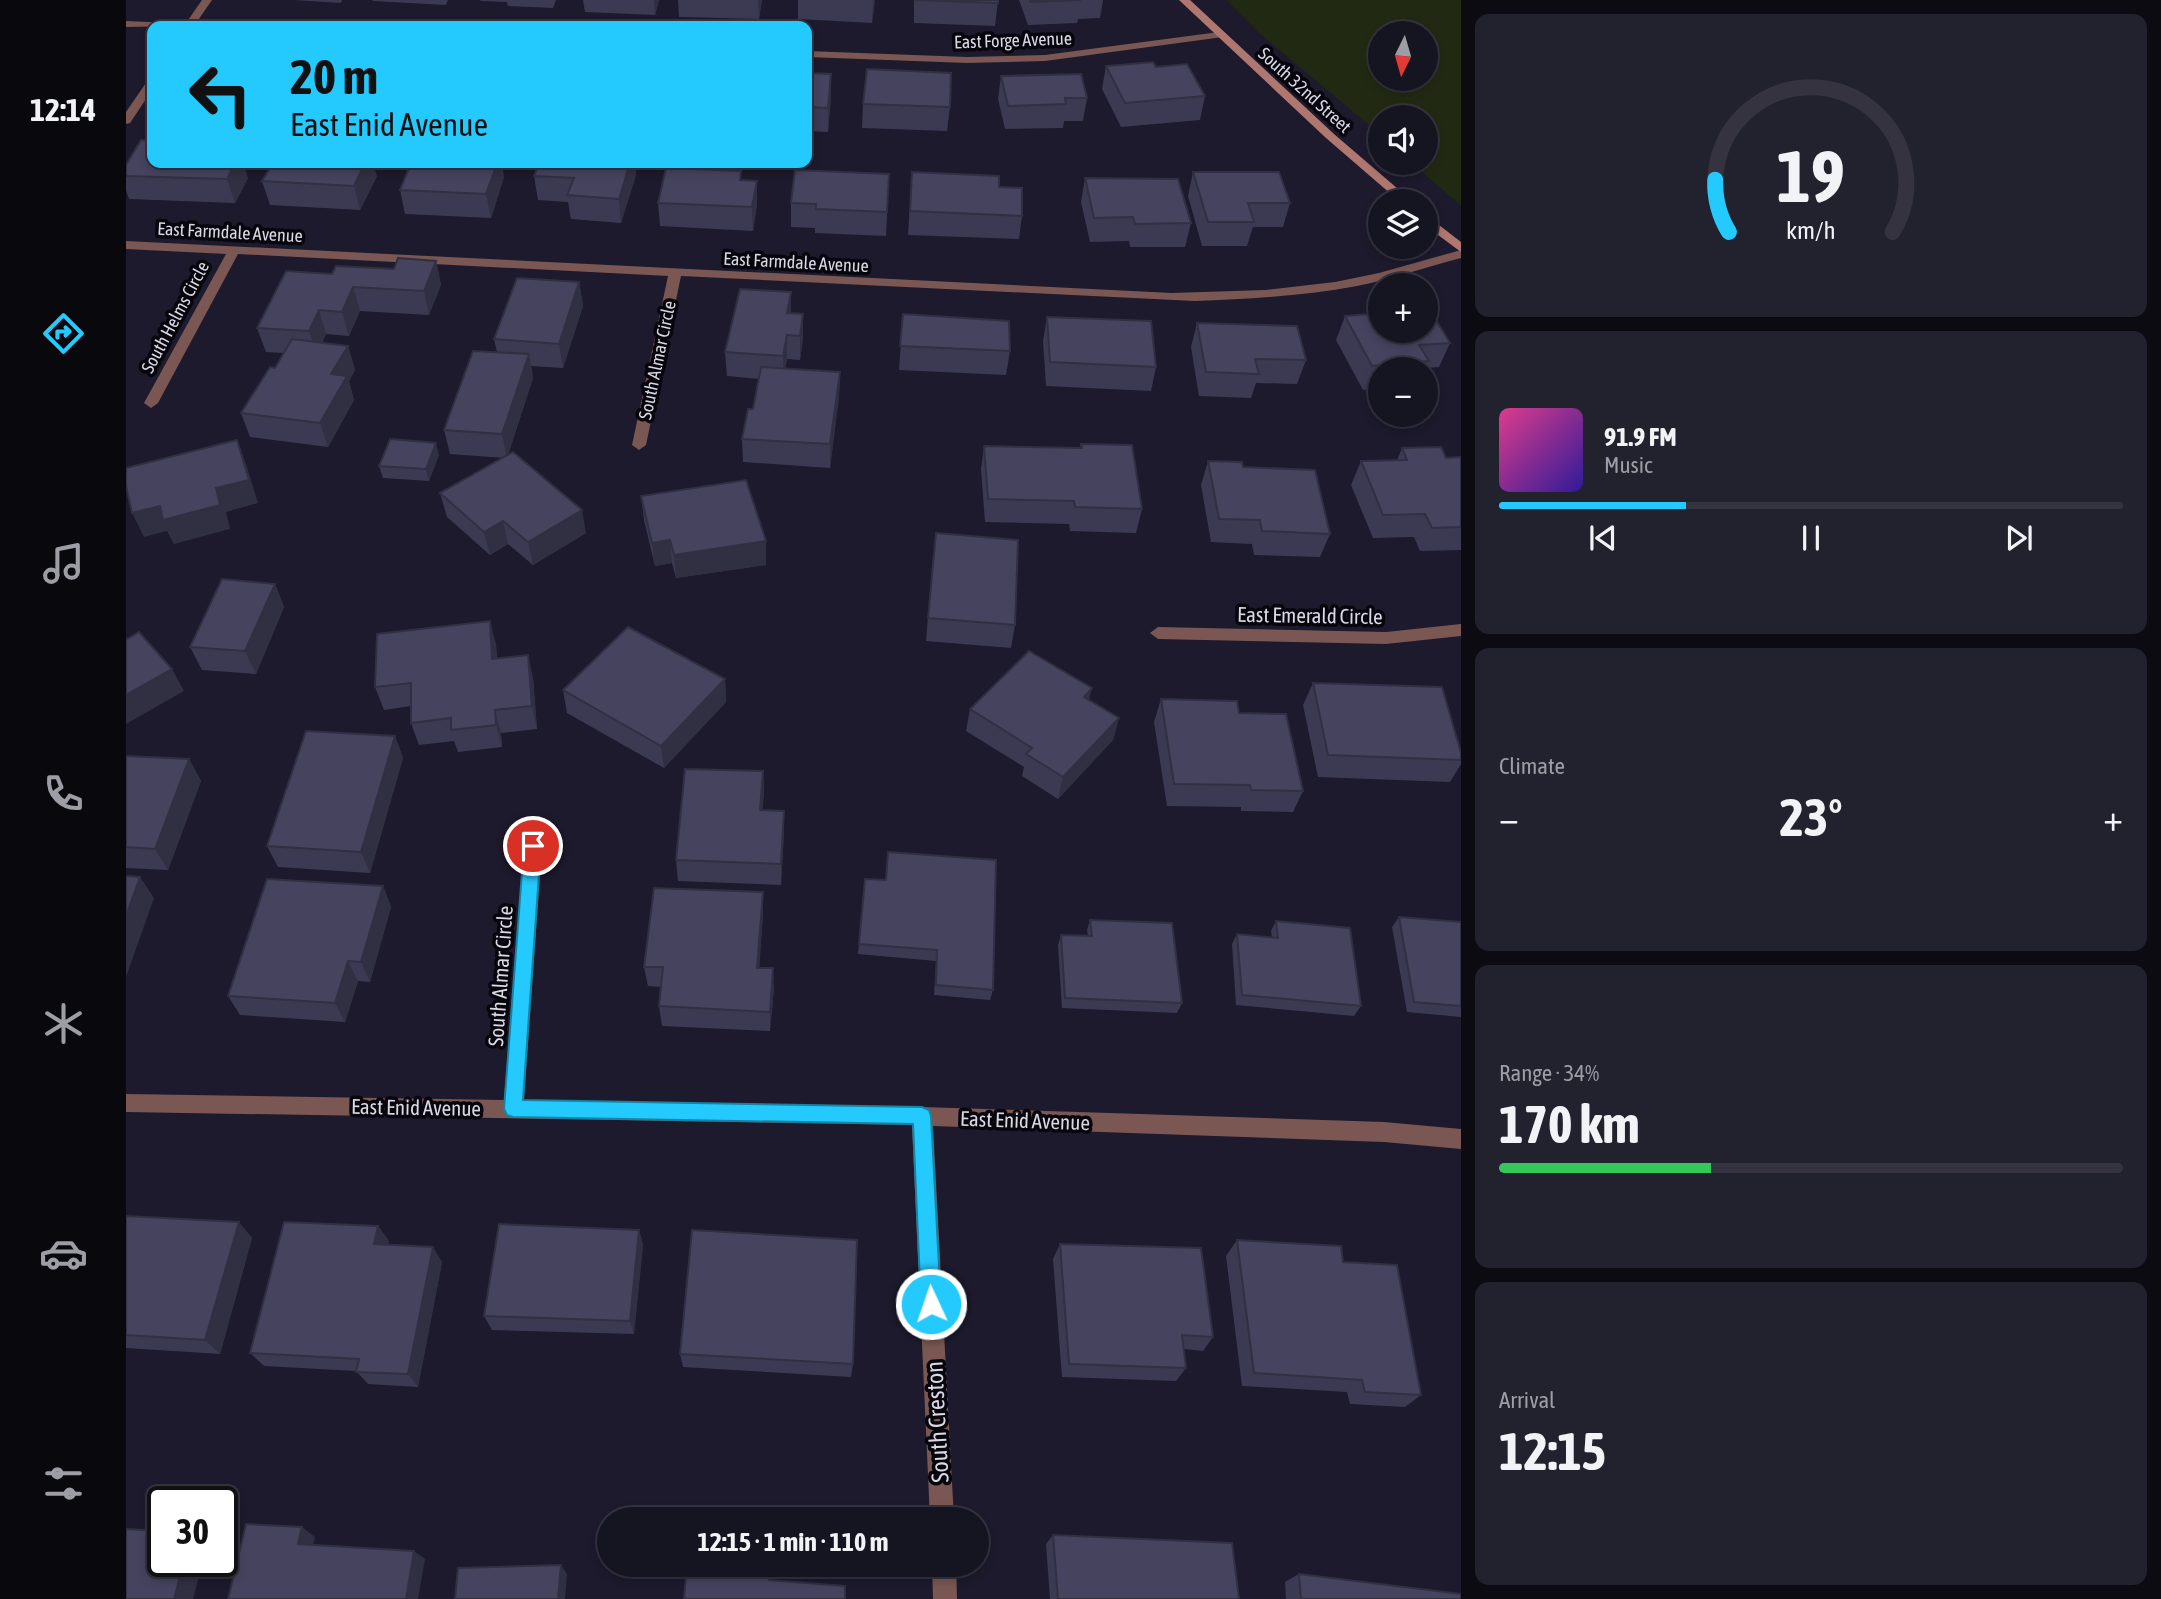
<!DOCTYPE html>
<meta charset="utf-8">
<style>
body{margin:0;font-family:"Asap Condensed",sans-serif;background:#22212e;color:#f1f3f6;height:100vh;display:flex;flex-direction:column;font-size:26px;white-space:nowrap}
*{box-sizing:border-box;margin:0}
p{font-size:23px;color:#9d9ea5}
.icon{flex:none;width:38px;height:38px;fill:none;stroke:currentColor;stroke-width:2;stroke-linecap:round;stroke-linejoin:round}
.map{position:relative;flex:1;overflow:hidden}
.drawer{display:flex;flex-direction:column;gap:14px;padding:14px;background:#0c0b12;width:700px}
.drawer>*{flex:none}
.hud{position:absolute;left:21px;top:21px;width:665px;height:147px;border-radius:14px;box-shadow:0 4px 10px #0003,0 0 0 2px #34333f;background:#24c9fe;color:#111;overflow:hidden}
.needle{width:46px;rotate:185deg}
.buttons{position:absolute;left:1242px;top:21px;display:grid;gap:14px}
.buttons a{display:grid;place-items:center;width:70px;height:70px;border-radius:50%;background:#151421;box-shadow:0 4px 10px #0003,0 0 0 2px #34333f;font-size:35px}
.speed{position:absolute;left:21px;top:1486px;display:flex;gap:14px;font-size:35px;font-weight:700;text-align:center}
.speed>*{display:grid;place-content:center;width:91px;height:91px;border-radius:50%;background:#151421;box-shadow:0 4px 10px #0003,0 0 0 2px #34333f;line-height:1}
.speed .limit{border:4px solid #111;border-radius:10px;background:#fff;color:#111}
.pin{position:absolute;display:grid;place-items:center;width:60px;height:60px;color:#fff;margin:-30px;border:4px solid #fff;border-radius:50%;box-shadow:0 2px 7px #0007}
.me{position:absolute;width:77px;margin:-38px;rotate:357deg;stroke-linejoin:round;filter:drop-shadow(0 0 5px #0008)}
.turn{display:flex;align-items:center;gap:24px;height:147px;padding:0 28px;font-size:32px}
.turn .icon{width:91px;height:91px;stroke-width:2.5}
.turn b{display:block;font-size:49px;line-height:60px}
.big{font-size:52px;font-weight:700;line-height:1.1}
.drawer .card{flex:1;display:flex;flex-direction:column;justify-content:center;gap:10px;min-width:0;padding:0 24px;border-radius:14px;background:#22212e}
.drawer .dial{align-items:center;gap:0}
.dial svg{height:182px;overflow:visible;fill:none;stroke:#34333f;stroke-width:7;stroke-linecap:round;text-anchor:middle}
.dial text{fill:#f1f3f6;stroke:none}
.song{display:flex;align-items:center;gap:21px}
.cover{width:84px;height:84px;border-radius:10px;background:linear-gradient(135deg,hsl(330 70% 55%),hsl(250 70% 35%))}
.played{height:7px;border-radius:4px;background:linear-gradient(90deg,#24c9fe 30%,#34333f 30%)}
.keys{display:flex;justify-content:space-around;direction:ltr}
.heat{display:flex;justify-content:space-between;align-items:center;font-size:38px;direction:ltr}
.charge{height:10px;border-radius:5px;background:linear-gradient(90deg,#34c759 34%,#34333f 0)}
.trip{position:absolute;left:471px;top:1507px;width:392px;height:70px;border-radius:35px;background:#151421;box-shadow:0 4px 10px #0003,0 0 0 2px #34333f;font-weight:700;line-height:70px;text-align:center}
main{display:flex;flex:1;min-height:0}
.tabs{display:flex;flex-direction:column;width:126px;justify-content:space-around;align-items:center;background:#08080d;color:#9d9ea5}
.tabs .icon{width:49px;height:49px}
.tabs .current{color:#24c9fe}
.tabs b{font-size:32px;color:#f1f3f6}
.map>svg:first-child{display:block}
.green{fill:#222913;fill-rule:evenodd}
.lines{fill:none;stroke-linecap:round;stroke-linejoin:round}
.street{fill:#7a5752;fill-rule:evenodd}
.secondary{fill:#b07770;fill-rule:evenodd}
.wall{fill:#3c3a52}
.shaded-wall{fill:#312f42}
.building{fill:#46435f;stroke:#312f42;stroke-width:2}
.route{fill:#24c9fe;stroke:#1783a5;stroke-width:2}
.labels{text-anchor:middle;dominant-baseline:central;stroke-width:7;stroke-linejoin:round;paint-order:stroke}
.far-street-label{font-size:18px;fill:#d9d8e5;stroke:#07060d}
.street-label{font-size:21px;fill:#d9d8e5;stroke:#07060d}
.near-street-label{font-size:24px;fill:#d9d8e5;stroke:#07060d}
</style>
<main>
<nav class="tabs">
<b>12:14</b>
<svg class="icon current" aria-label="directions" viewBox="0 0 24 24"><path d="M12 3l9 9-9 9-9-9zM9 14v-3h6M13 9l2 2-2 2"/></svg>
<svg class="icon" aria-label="music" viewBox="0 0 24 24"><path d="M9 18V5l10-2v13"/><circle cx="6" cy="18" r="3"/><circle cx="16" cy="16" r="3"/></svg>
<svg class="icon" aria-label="phone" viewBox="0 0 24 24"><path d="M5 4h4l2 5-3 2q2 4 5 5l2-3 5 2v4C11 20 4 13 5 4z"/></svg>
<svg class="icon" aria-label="climate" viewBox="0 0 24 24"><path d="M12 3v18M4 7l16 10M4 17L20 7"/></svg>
<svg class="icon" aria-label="car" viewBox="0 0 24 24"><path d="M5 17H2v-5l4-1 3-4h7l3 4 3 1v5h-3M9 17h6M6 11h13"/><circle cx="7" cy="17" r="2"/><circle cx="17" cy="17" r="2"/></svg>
<svg class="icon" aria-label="filters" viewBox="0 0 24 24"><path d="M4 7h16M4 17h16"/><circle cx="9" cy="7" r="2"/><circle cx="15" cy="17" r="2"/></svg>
</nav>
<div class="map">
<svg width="1335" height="1599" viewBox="0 0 1335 1599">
<rect width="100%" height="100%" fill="#1c1a2c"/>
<path class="green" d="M1100,0H1335V206L1286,163H1300V117H1255V135L1134,34ZM1255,33H1300V79H1255Z"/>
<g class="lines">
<g class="street">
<polygon points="76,0 86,0 68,26 58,26"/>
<polygon points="0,21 46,23 51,26 0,27"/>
<polygon points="1093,32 1098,35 1097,37 919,61 841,63 681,57 681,51 841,57 919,55"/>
<polygon points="26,79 26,90 4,123 0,124 0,112 22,80"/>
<path d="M0,241L1046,293L1139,290L1209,282L1253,273L1335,250V258C1300,267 1266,279 1231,286C1177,296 1123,299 1069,301L555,276L520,445L513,450L506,445L542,276L112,254L32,403L25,408L18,403L100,254L0,249Z"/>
<polygon points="1335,624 1335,636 1260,644 1032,639 1024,633 1032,627 1260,632"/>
<polygon points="407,839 413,841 416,846 398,1100 796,1107 1258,1122 1335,1129 1335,1149 1258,1142 807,1126 828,1519 804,1519 786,1125 0,1112 0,1094 378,1100 398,846 401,841"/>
<polygon points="806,1564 830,1564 831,1599 807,1599"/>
</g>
<g class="secondary">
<polygon points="1053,0 1064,0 1208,134 1286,201 1273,201 1200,138"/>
<polygon points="1300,215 1335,242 1335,252 1300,226"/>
</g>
</g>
<g class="wall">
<polygon points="167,0 216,0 215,3"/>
<polygon points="246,0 322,0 320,5 247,1"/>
<polygon points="354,0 430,0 427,8 382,6 381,2 355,1"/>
<polygon points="457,0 533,0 529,15 459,12"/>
<polygon points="552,0 636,0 633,19 553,17"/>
<polygon points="672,0 749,0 746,23 672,19"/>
<polygon points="788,0 872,0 869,26 788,23"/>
<polygon points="893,0 977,0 974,18 952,19 951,23 902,25"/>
<polygon points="980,66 1030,67 1079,96 1074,120 995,127 976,89"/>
<polygon points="681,73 705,74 705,97 702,132 681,131"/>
<polygon points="875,76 961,98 957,121 938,121 937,128 879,129 872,99"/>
<polygon points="737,104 824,107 821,131 736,128"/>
<polygon points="413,163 509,163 510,175 495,223 445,219 442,202 412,200 408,176"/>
<polygon points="0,165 122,178 109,203 3,199 0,190"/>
<polygon points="615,171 615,180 631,181 631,204 627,231 534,226 532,203"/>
<polygon points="786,172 896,216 893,239 782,235"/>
<polygon points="1067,172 1164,203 1157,227 1127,227 1121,246 1076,246 1062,196"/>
<polygon points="763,174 760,236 689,233 689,228 665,227 665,203"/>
<polygon points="251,176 234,210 144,205 136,181"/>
<polygon points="378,177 365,218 279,214 274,190"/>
<polygon points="959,178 1065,223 1059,247 1004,247 1003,241 964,242 955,202"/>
<polygon points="310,261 315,285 303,315 234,311 223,336 200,334 196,343 222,346 229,370 223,381 228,400 202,447 124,437 115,413 149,368 158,353 140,352 131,328 206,274 268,269"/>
<polygon points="453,282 457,306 437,368 405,366 407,378 382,455 460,533 407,565 382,544 364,555 321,517 314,493 378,458 324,454 318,430 371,352 368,339"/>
<polygon points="665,292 665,313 677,338 674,360 661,359 659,369 714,372 713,396 704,468 617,462 616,439 627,409 633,379 601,376 599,352"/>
<polygon points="777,314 884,351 880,375 773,370"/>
<polygon points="1219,316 1324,343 1313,367 1300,368 1299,369 1255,369 1255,388 1237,390 1210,340"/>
<polygon points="921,317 1030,367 1025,391 920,386 917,341"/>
<polygon points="1071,323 1180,360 1171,384 1130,383 1125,398 1073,396 1065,347"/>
<polygon points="955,444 1016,509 1010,533 944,531 943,524 859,522 855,469 858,446 954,448"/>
<polygon points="1276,448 1320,458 1335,457 1335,550 1294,551 1288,537 1247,538 1225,485 1235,461 1271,460"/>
<polygon points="313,455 303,481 257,478 253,466"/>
<polygon points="1082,461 1117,467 1204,534 1194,557 1128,555 1126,544 1085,542 1075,485"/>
<polygon points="515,496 640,565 550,578 546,563 529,566 518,520"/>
<polygon points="807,557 889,625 885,648 800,641"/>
<polygon points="149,584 158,607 130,674 76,670 64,647"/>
<polygon points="370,644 371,659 407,678 411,729 375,733 376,747 332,752 328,741 293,745 285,723 285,706 258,710 249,687"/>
<polygon points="599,679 600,702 538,768 441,713 437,690"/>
<polygon points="1187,683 1335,753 1335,764 1324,782 1192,777 1177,705"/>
<polygon points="1035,699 1113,713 1177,791 1167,812 1115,811 1115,807 1041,806 1028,722"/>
<polygon points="963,700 993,718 987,740 932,799 896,776 898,767 840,731 844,709"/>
<polygon points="269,736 277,758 244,873 152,867 141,846"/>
<polygon points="0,756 63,759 75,781 42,870 0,868"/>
<polygon points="637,771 638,793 636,810 658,811 658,832 655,885 552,881 550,860"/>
<polygon points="739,879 759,880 867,990 864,1000 808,995 810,961 732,954"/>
<polygon points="257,886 265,907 244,982 232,981 219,1022 114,1015 102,996"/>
<polygon points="637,892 637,913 633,968 648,988 644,1031 536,1026 533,1006 535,987 522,986 518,967"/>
<polygon points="1273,917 1335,922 1335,1017 1281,1012 1266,927"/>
<polygon points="964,920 1056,1003 1051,1013 936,1008 932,945 935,935 962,936 961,930"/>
<polygon points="1150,921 1235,1006 1228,1016 1110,1005 1106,944 1111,934 1146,937 1145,931"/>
<polygon points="0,1216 126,1238 94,1354 0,1348"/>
<polygon points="252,1226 263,1241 262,1245 316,1262 292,1387 242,1384 230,1371 138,1366 124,1353"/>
<polygon points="513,1230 517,1245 508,1334 366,1330 358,1316"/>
<polygon points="1111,1240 1217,1262 1295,1395 1279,1407 1224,1404 1221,1392 1116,1386 1100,1256"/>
<polygon points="934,1244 1087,1337 1077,1351 1058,1349 1060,1368 1050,1381 936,1377 927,1259"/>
<polygon points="554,1354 727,1364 725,1377 557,1367"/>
<polygon points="927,1535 1113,1599 924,1599 920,1544"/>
<polygon points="1173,1574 1335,1599 1160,1599 1159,1582"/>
</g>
<g class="shaded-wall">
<polygon points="528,0 533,0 529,15"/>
<polygon points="632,0 636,0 633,19"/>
<polygon points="747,0 749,0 746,23"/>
<polygon points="705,74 705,97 702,132 702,108"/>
<polygon points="109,163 117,163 122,178 109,203 101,179"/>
<polygon points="239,163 247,163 251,176 234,210 228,186"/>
<polygon points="371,163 376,163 378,177 365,218 360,194"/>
<polygon points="504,163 509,163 510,175 495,223 493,199"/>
<polygon points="631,181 631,204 627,231 626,207"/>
<polygon points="310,261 315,285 303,315 298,291"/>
<polygon points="453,282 457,306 437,368 433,344"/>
<polygon points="227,287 234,311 223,336 216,312"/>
<polygon points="665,292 665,316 661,335 661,359 657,380 657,356 661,313"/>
<polygon points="193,310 200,334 191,355 183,331"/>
<polygon points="677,314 677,338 674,360 674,336"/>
<polygon points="222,346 229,370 223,381 228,400 202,447 194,423 205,374"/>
<polygon points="403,354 407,378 381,458 376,434"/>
<polygon points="714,372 713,396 704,468 704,444"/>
<polygon points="111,440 120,464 132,503 100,512 104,529 48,544 41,531 18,537 6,513 90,488"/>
<polygon points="310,443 313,455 303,481 300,469"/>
<polygon points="456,510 460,533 407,565 402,542"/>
<polygon points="377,521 382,544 364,555 358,532"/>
<polygon points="544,540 546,563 529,566 526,543"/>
<polygon points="640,541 640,565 550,578 548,555"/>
<polygon points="149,584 158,607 130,674 119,651"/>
<polygon points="364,621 370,644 372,682 366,659"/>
<polygon points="402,655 407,678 411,729 406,706"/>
<polygon points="46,669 58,691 0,724 0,695"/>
<polygon points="599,679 600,702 538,768 535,746"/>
<polygon points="966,688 960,711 958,697"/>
<polygon points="369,710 375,733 376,747 370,725"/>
<polygon points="993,718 987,740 932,799 937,777"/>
<polygon points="269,736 277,758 244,873 235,852"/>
<polygon points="63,759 75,781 42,870 29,849"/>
<polygon points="637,771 638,793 635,831 634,810"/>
<polygon points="658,811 658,832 655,885 655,864"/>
<polygon points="14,877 28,898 0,977 0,916"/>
<polygon points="257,886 265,907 244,982 235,962"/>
<polygon points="637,892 637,913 632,987 631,968"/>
<polygon points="222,961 232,981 219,1022 209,1003"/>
<polygon points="647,968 648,988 644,1031 644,1012"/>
<polygon points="113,1222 126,1238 94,1354 79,1340"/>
<polygon points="252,1226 263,1241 259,1259 248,1244"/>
<polygon points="513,1230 517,1245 508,1334 504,1321"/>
<polygon points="307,1247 316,1262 292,1387 282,1374"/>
<polygon points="176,1527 189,1537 185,1553 172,1544"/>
<polygon points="288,1551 299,1559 292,1599 280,1599"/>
<polygon points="58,1561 77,1561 67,1599 48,1599"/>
<polygon points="435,1565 441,1574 439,1599 432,1599"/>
</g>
<g class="building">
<polygon points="789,0 872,0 872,3"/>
<polygon points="904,0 955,0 904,2"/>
<polygon points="1027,62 1030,67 1061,64 1079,96 999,103 980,66"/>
<polygon points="741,69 825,73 824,107 737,104"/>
<polygon points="681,73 705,74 702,108 681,107"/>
<polygon points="955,74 961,98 939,98 940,104 882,106 875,76"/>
<polygon points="15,140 26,141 26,163 109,163 101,179 0,176 0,165"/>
<polygon points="147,163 239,163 228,186 136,181"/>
<polygon points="285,163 371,163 360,194 274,190"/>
<polygon points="413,163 504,163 493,199 441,195 448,178 408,176"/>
<polygon points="540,168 615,171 614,180 631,181 626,207 532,203"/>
<polygon points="669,170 763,174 761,212 690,209 690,204 665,203"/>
<polygon points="786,172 873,176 873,187 896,188 896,216 784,211"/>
<polygon points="1067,172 1153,172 1164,203 1122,203 1128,222 1082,222"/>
<polygon points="959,178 1052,179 1065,223 1009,224 1007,217 968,218"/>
<polygon points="272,258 310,261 298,291 227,287 216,312 193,310 183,331 131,328 160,271 206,274 210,266 268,269"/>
<polygon points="391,278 453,282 433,344 368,339"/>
<polygon points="614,289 665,292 661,313 677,314 674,336 661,335 657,356 599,352"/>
<polygon points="1300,310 1304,310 1324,343 1293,345 1303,361 1246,366 1219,316 1255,313 1255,331 1300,331"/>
<polygon points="777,314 883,321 884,351 774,346"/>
<polygon points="921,317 1025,321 1030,367 924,362"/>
<polygon points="1071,323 1171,326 1180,360 1129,359 1133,374 1080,372"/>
<polygon points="166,339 222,346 205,374 221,376 194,423 115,413 144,367 149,368"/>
<polygon points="347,351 403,354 376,434 318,430"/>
<polygon points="635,367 714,372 704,444 616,439 622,409 627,409"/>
<polygon points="264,439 310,443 300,469 253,466"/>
<polygon points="111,440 123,480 90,488 94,505 37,520 34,506 6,513 0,486 0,468"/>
<polygon points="955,444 1006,445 1016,509 949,507 948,501 862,499 858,446 956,448"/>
<polygon points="1315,447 1320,458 1335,457 1335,527 1306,528 1299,514 1257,515 1235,461 1281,460 1276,448"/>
<polygon points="387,452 456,510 402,542 377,521 358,532 314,493"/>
<polygon points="1082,461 1116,462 1117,467 1189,470 1204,534 1136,531 1134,520 1093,519"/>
<polygon points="620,480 640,541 548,555 544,540 526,543 515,496"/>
<polygon points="810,533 892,540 889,625 802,618"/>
<polygon points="96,579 149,584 119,651 64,647"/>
<polygon points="364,621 366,659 402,655 406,706 369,710 370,725 325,730 325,718 285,723 285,683 249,687 251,634"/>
<polygon points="502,627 599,679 535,746 437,690"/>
<polygon points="13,632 46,669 0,695 0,638 1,639"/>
<polygon points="903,651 966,688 958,697 993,718 937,777 900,754 906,748 844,709"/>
<polygon points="1187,683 1316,687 1335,753 1335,760 1202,755"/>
<polygon points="1035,699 1111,701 1113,713 1160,714 1177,791 1125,790 1124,785 1048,784"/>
<polygon points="180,731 269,736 235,852 141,846"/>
<polygon points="0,756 63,759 29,849 0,847"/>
<polygon points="559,769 637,771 634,810 658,811 655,864 550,860"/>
<polygon points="762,852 870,860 867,990 810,985 811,950 733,944 739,879 760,880"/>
<polygon points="0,876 14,877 0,916"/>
<polygon points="141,879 257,886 235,962 222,961 209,1003 102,996"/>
<polygon points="528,888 637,892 631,968 647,968 644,1012 533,1006 537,967 518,967"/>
<polygon points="1273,917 1335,922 1335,1006 1288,1002"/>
<polygon points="964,920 1046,923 1056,1003 939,998 935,935 966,936"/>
<polygon points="1150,921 1224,928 1235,1006 1116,995 1111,934 1152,938"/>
<polygon points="0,1216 113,1222 79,1340 0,1335"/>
<polygon points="158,1222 252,1226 248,1244 307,1247 282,1374 230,1372 233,1359 124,1353"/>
<polygon points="373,1224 513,1230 504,1321 358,1316"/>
<polygon points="566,1230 731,1240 727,1364 554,1354"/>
<polygon points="1111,1240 1215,1246 1217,1262 1271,1265 1295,1395 1239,1392 1236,1380 1128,1373"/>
<polygon points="934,1244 1075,1248 1087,1337 1056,1335 1060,1368 943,1364"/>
<polygon points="120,1524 176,1527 172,1544 288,1551 280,1599 102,1599"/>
<polygon points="0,1529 37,1531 37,1561 58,1561 48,1599 0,1599"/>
<polygon points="927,1535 1106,1543 1113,1599 932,1599"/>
<polygon points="561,1564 599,1564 644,1568 643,1580 719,1586 719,1599 558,1599"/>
<polygon points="435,1565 432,1599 329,1599 332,1568"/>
<polygon points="1173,1574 1335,1594 1335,1599 1175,1599"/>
</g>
<polygon class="route" points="407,839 412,841 415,846 397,1100 796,1107 803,1110 805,1116 815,1304 812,1311 805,1314 798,1311 795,1304 787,1124 387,1117 381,1115 378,1109 398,846 401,841"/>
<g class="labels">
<g class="far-street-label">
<text transform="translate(887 40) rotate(-2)">East Forge Avenue</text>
<text transform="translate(1179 90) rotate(42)">South 32nd Street</text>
<text transform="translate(104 232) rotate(3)">East Farmdale Avenue</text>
<text transform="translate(670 262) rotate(3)">East Farmdale Avenue</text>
<text transform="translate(49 317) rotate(-62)">South Helms Circle</text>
<text transform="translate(531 360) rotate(-78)">South Almar Circle</text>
</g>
<g class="street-label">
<text transform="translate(1184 615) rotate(1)">East Emerald Circle</text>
<text transform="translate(374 976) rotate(-86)">South Almar Circle</text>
<text transform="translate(290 1107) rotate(1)">East Enid Avenue</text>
<text transform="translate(899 1120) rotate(2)">East Enid Avenue</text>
</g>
<g class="near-street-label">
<text transform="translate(811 1422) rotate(-93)">South Creston</text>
</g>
</g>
</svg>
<div class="buttons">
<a><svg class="needle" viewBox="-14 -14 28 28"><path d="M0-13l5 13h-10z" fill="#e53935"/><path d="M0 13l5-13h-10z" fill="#9d9ea5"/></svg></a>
<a><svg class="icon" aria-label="sound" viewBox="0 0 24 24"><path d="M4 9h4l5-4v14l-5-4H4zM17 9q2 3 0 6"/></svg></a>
<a><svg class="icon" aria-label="layers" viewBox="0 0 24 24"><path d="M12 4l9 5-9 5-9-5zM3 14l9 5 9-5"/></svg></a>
<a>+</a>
<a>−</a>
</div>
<div class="speed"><div class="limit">30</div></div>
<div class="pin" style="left:407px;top:846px;background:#d93025"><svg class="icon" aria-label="arrive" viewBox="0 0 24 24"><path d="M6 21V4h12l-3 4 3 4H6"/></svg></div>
<svg class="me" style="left:805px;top:1304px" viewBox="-20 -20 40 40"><circle r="17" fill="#24c9fe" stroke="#fff" stroke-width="3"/><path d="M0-11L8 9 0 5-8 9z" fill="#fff"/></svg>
<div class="trip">12:15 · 1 min · 110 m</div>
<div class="hud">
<div class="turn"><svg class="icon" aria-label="left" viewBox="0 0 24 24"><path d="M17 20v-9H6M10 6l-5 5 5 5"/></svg><div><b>20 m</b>East Enid Avenue</div></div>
</div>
</div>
<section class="drawer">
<div class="card dial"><svg viewBox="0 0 100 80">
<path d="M14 69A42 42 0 1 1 86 69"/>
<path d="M14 69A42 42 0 0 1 8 46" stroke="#24c9fe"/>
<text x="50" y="56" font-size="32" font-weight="700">19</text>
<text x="50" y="72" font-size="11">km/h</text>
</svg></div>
<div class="card">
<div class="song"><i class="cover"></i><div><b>91.9 FM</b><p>Music</p></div></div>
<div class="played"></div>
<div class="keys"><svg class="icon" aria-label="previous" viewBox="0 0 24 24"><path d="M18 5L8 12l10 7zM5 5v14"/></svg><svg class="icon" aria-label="pause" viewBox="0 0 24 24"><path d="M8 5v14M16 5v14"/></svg><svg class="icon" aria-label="next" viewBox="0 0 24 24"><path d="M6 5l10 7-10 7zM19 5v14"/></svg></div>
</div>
<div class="card"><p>Climate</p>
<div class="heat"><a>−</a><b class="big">23°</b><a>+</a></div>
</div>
<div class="card"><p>Range · 34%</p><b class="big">170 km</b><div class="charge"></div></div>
<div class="card"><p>Arrival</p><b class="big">12:15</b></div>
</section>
</main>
